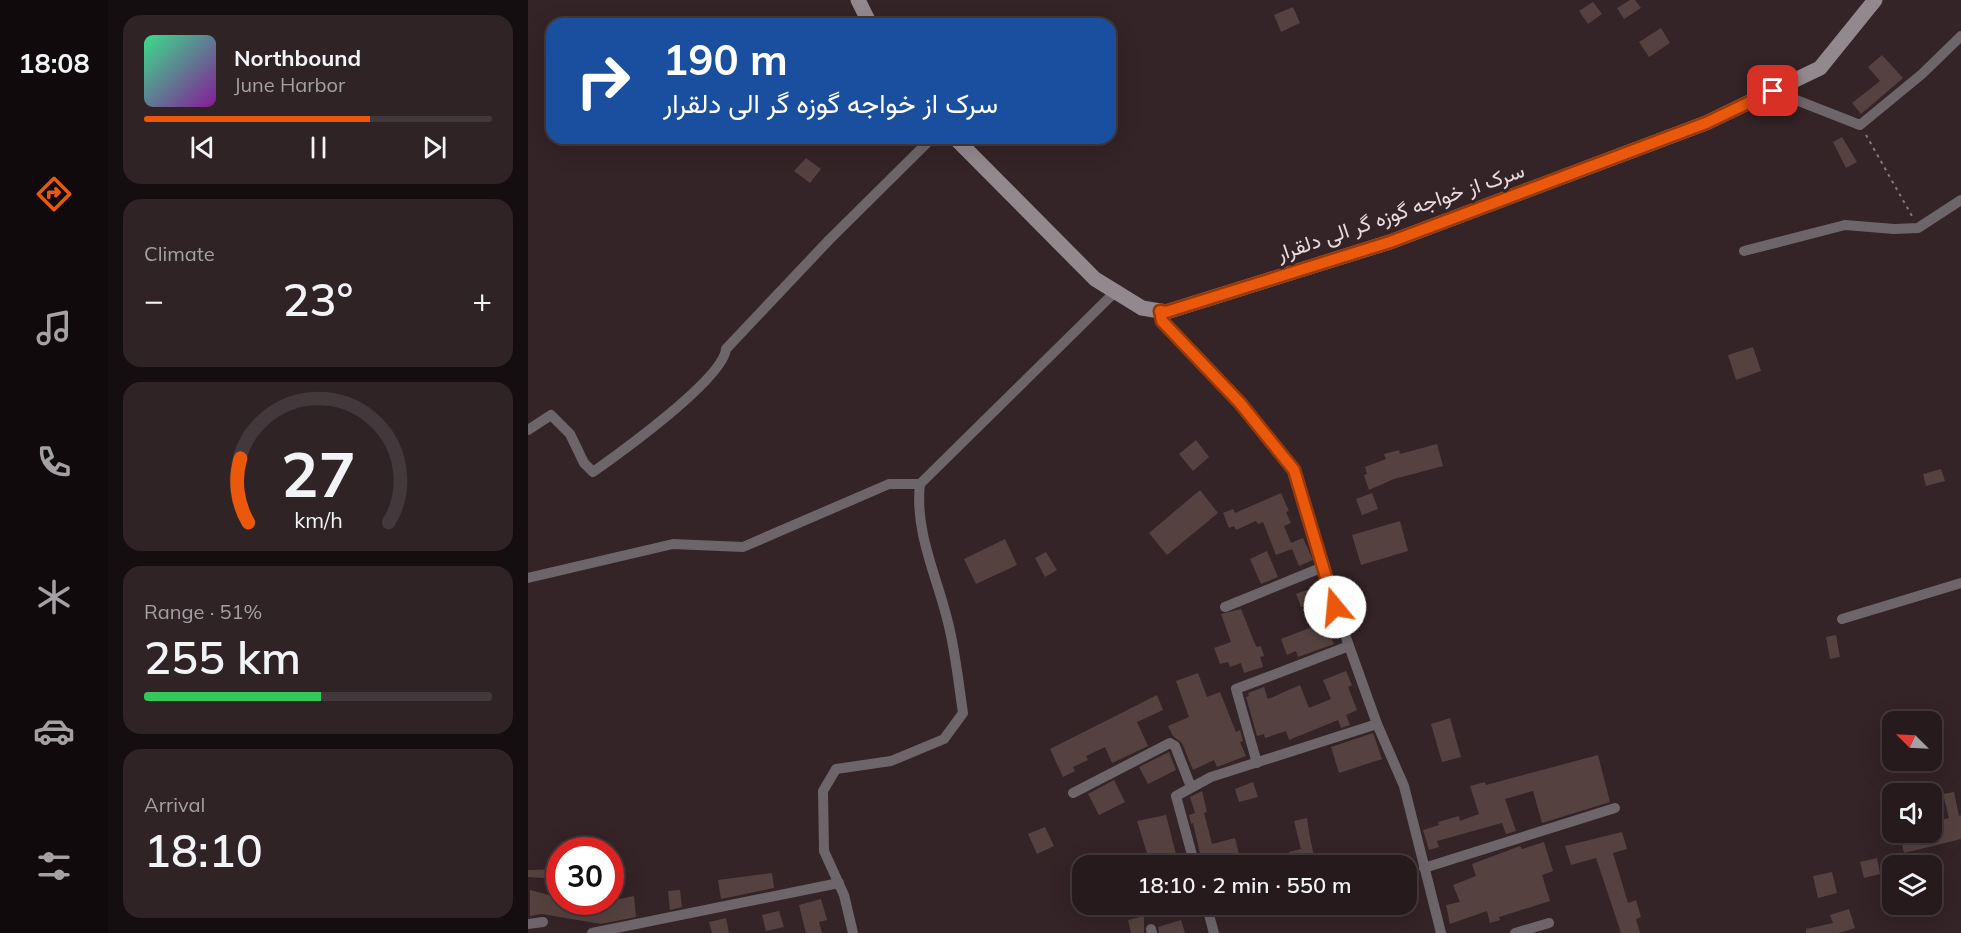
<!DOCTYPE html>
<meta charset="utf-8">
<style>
body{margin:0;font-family:Mulish,Vazirmatn,sans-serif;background:#2f2326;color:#f1f3f6;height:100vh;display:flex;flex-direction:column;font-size:22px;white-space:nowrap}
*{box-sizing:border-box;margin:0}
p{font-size:20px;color:#a4a1a4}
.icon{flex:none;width:33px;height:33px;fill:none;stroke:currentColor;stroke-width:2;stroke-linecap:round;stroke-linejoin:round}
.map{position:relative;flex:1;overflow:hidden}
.drawer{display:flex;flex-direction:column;gap:15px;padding:15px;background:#150e10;width:420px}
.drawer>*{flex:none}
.top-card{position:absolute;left:18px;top:18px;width:570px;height:126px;border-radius:18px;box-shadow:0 6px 24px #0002,0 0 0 2px #43383b;background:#1a4fa0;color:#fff;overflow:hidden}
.needle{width:39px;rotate:294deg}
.controls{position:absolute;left:1354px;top:711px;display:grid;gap:12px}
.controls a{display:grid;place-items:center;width:60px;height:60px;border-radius:12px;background:#271a1d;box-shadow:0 6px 24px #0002,0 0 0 2px #43383b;font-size:30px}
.speed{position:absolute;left:18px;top:837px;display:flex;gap:12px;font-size:30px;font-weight:700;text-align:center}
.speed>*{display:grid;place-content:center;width:78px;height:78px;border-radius:50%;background:#271a1d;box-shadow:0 6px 24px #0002,0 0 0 2px #43383b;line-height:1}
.speed .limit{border:9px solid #d22;background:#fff;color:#111}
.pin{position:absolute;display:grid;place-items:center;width:51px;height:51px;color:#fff;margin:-26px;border-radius:12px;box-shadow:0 3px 9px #0006}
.me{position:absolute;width:66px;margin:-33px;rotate:343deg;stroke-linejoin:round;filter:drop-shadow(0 0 4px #0008)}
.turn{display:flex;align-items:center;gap:21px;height:126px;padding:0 18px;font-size:27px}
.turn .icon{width:78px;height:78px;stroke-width:2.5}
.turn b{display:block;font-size:42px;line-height:51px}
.big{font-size:45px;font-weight:600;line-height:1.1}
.drawer .tile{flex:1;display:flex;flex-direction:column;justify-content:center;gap:9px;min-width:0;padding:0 21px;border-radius:18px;background:#2f2326}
.drawer .dial{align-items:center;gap:0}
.dial svg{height:156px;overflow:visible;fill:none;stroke:#43383b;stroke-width:7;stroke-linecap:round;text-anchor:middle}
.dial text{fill:#f1f3f6;stroke:none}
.song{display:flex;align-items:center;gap:18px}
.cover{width:72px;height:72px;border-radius:9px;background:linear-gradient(135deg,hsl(150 70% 55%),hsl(290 70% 35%))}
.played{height:6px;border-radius:3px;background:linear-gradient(90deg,#ea580c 65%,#43383b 65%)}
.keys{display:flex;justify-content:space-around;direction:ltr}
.heat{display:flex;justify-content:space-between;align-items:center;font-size:33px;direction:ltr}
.charge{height:9px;border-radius:4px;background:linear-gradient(90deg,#34c759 51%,#43383b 0)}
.trip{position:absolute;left:544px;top:855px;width:345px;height:60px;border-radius:18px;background:#271a1d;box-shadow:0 6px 24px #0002,0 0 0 2px #43383b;font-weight:600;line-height:60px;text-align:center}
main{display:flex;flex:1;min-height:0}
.tabs{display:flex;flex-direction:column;width:108px;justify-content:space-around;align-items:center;background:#100a0c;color:#a4a1a4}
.tabs .icon{width:42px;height:42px}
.tabs .on{color:#ea580c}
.tabs b{font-size:27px;color:#f1f3f6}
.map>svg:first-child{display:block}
.building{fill:#554240}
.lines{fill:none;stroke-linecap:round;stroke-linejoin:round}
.path{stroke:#86787b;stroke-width:2;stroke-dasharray:3 4.5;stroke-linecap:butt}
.street{stroke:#6d656a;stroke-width:10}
.secondary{stroke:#94888f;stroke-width:15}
.route-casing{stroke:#983908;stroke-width:15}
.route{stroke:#ea580c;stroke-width:10}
.labels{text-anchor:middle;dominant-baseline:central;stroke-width:6;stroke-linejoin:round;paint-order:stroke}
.street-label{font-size:21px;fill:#e7dbdd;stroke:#342327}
</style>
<main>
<nav class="tabs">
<b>18:08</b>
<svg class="icon on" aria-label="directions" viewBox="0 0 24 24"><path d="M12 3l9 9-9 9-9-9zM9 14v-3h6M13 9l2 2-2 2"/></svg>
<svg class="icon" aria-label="music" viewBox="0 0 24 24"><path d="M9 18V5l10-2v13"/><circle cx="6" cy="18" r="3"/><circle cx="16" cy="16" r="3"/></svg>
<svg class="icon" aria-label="phone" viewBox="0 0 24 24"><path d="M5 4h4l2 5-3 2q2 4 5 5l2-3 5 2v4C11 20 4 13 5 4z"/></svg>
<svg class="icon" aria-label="climate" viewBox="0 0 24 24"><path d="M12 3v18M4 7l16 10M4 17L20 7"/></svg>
<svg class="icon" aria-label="car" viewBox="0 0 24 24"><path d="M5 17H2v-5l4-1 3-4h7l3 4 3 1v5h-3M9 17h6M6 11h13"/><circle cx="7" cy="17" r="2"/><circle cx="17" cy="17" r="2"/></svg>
<svg class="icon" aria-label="filters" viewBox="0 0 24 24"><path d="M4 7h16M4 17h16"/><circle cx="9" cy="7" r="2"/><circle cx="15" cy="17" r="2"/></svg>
</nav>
<section class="drawer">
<div class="tile">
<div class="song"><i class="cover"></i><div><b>Northbound</b><p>June Harbor</p></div></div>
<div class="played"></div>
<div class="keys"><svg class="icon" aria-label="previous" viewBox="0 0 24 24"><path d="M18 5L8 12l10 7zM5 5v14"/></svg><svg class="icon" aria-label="pause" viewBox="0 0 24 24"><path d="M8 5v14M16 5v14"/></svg><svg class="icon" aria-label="next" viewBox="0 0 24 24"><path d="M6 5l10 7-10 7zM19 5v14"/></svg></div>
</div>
<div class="tile"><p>Climate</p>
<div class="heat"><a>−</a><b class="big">23°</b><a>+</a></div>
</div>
<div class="tile dial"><svg viewBox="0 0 100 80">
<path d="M14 69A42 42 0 1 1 86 69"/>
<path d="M14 69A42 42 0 0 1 10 36" stroke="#ea580c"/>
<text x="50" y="56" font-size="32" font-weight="700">27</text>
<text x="50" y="72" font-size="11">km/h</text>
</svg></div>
<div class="tile"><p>Range · 51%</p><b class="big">255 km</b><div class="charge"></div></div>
<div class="tile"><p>Arrival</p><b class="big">18:10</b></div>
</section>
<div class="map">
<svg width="1433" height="933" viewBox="0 0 1433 933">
<rect width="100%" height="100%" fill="#342327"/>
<g class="building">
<polygon points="1102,0 1107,0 1113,8 1096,19 1089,8"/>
<polygon points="1065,2 1074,14 1060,24 1051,11"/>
<polygon points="765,7 772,23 753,32 746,15"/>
<polygon points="1133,28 1142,43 1121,57 1111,42"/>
<polygon points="1354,55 1375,78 1333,114 1324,103 1352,81 1340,67"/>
<polygon points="1314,137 1329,162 1318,168 1305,142"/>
<polygon points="278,158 293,169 282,183 266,171"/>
<polygon points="1225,347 1233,371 1208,380 1200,355"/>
<polygon points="668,440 681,457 665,471 651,454"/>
<polygon points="909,444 915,466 866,479 841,490 836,475 839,474 837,467 858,459 856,454 871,450 872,454"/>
<polygon points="1413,469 1417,481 1398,486 1395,474"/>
<polygon points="672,490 690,513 639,555 621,533"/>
<polygon points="753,493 761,511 758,512 763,523 756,526 763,543 775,538 785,560 771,566 764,549 748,555 735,522 730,524 728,521 708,530 706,526 701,528 695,513 705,509 707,513"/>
<polygon points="844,493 850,509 834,515 828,499"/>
<polygon points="872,521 880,551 833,565 824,535"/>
<polygon points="477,539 489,565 448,584 436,559"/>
<polygon points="739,551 750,577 733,584 722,559"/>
<polygon points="518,552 529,570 517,577 507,558"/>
<polygon points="790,586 794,600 773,607 768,594"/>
<polygon points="713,609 727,644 729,647 733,646 736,656 732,657 735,667 716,673 713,663 702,667 700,662 692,664 686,648 703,642 693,614"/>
<polygon points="797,622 806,644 770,657 768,651 759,655 753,639"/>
<polygon points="1308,635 1312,657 1302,659 1298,637"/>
<polygon points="818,671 824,685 820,687 829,710 818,715 822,725 813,728 810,720 761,740 758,731 737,738 736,734 729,736 718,697 721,696 720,693 736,687 740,699 772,685 781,708 803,699 795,680"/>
<polygon points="670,673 679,697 692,692 708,732 712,730 715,741 712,742 718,756 689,767 686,760 665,770 654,743 645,736 640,726 661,717 648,681"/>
<polygon points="629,695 635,710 609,722 620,746 584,763 577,747 558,756 560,760 545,767 547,771 535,777 522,749"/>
<polygon points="922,718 933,757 914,762 903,724"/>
<polygon points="845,733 854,759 811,773 803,747"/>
<polygon points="641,752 648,770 620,784 611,767"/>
<polygon points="1070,755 1082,802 1014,823 1005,791 977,799 988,831 978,834 974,823 909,841 911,847 901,850 895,830 911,825 910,822 931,816 932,821 951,814 942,786 957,782 958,785"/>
<polygon points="586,780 597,802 571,815 560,794"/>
<polygon points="725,782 730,797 711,802 707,789"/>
<polygon points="674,791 679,812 676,813 684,844 707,838 714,866 677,866 676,857 673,858 665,823 663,824 661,815 667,813 662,797"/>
<polygon points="1426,792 1431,816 1433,815 1433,839 1376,853 1371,832 1404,832 1404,822 1421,818 1415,794"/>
<polygon points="638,815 651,866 623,866 609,821"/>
<polygon points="779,818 781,832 788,866 774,866 773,861 764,863 761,852 773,849 766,821"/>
<polygon points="517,827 526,846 509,854 500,834"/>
<polygon points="1094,832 1099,849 1085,853 1100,903 1108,900 1113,917 1108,919 1112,933 1093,933 1068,858 1043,865 1037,846"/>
<polygon points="1016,842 1025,871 1014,875 1022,901 971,917 972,920 962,923 959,911 922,924 918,905 932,902 925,885 948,876 944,864 992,846 994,849"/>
<polygon points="1349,858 1352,874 1336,878 1332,862"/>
<polygon points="32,869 32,879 0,877 0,870"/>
<polygon points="1304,872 1309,893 1290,898 1285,876"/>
<polygon points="244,873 246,888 193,899 190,880"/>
<polygon points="2,890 32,898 32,902 77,905 77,902 106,896 108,917 73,924 14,914 2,916"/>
<polygon points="152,890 154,907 142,910 140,891"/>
<polygon points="293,899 299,920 291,922 294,933 278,933 271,905"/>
<polygon points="1321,909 1327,928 1311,933 1278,933 1278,929 1305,923 1302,915"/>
<polygon points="251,911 256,927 238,931 234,915"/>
<polygon points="616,916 616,933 603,933 600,920"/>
<polygon points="198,918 201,933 184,933 181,922"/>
<polygon points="653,920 657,933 631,933 630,927"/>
</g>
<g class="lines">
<polyline class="path" points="1338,135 1384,216"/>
<g class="street">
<polyline points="1245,91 1332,125 1394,74 1433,36"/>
<polyline points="1216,251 1317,225 1366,229 1390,228 1433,200"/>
<polyline points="631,311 634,321 712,403 766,470 807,607 849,724 683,777 648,796 667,866"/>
<path d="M0,430L23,415L42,434L56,463L65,472C92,453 195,379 198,349L301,240L404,138"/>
<polyline points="0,578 145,544 215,547 361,484 392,484 587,292"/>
<polyline points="697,607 795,567"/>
<polyline points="1314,619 1433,583"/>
<polyline points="849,724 876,786 913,933"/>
<polyline points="729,763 708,689 821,646"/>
<polyline points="545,793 642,743 647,746 663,787"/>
<polyline points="896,868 1087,808"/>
<polyline points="678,904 686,933"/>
<polyline points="0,924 15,922"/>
<polyline points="623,929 624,933"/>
<polyline points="64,933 311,883"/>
<path d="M325,933L316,895L296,851L295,791L308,769L363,761L416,739L435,713C431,686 428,658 422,631C412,582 386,535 392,484"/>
<polyline points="987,933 1021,923"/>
</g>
<g class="secondary">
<polyline points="330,0 342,24"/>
<polyline points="427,138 567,279 614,308 638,312 862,242 1178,123 1292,68 1347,0"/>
</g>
</g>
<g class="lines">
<g class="route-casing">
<polyline id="route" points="807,607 766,470 712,403 634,321 632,311 638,312 862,242 1178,123 1245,91"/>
</g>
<use href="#route" class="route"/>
</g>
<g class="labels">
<g class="street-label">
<text transform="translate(872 211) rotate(-19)">سرک از خواجه گوزه گر الی دلقرار</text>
</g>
</g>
</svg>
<div class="controls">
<a><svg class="needle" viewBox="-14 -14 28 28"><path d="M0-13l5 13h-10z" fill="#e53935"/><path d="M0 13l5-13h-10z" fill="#a4a1a4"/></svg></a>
<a><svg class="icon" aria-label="sound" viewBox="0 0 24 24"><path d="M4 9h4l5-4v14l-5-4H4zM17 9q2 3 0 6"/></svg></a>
<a><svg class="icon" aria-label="layers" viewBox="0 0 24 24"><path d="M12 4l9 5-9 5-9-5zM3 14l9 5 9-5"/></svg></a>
</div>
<div class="speed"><div class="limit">30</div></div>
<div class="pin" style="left:1245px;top:91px;background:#d93025"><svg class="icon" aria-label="arrive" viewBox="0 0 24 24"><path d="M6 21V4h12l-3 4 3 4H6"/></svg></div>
<svg class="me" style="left:807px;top:607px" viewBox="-20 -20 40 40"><circle r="19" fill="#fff"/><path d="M0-13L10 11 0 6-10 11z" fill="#ea580c"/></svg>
<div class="trip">18:10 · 2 min · 550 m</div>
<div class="top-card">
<div class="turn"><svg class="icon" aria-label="right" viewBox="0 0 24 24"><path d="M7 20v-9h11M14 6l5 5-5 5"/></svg><div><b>190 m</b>سرک از خواجه گوزه گر الی دلقرار</div></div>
</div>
</div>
</main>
